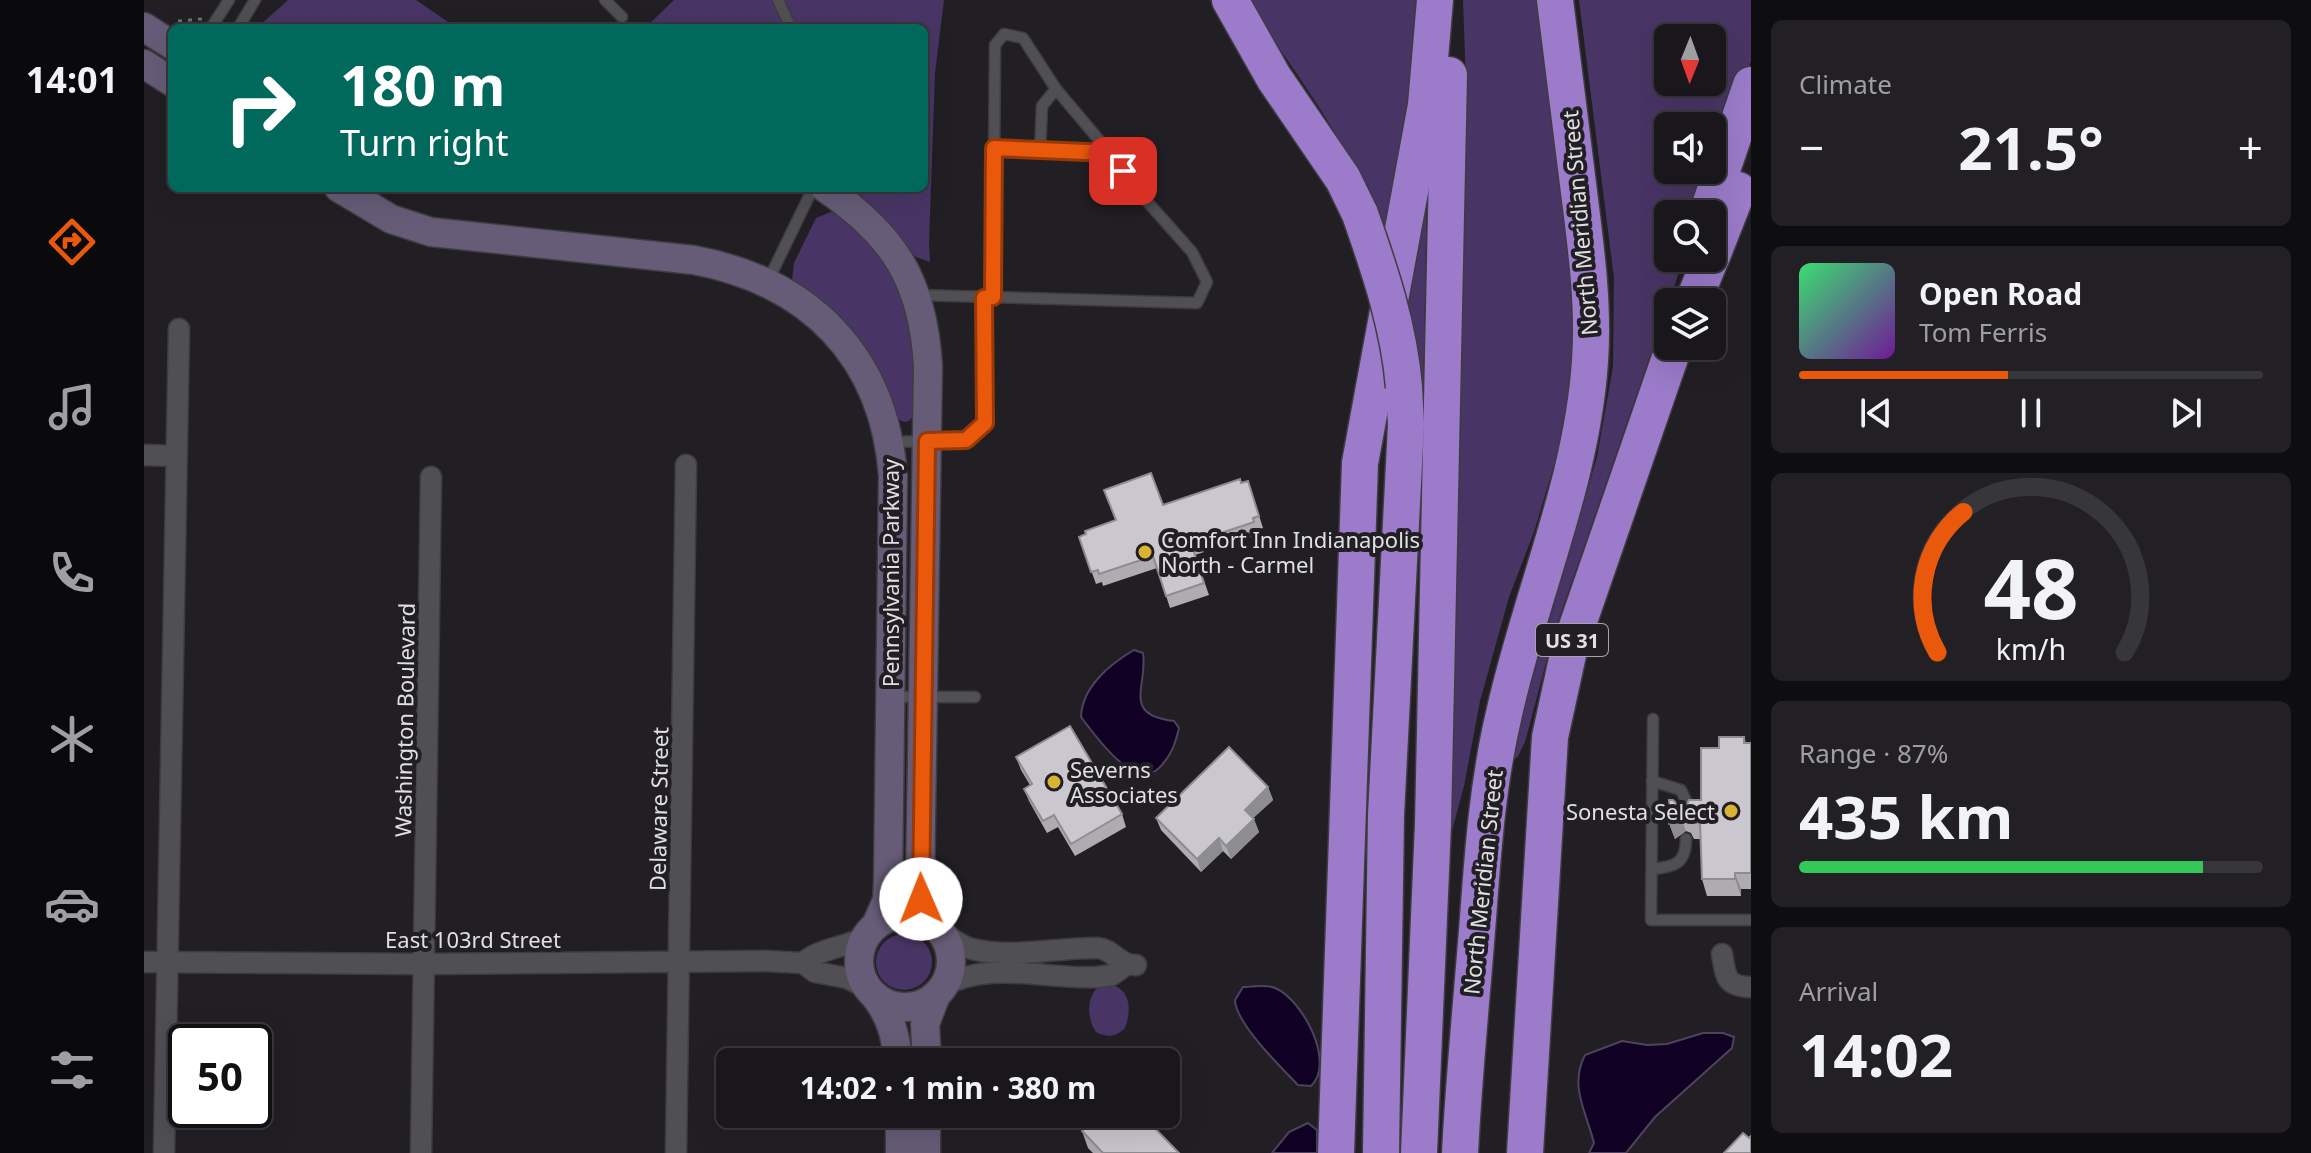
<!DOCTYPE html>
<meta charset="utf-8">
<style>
body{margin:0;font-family:"Noto Sans",sans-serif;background:#222024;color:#f1f3f6;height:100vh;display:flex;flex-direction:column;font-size:30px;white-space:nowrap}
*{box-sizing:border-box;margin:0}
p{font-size:26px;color:#9f9fa3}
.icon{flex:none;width:44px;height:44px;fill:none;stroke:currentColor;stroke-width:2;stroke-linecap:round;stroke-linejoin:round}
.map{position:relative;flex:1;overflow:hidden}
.side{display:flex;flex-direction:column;gap:20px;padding:20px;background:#0e0d0f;width:560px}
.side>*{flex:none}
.banner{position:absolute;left:24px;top:24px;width:760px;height:168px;border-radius:12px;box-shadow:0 8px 32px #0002,0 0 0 2px #37363a;background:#00695c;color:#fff;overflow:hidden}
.needle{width:52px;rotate:181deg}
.tools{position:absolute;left:1510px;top:24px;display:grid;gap:16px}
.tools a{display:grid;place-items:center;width:72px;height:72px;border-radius:12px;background:#19171b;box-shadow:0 8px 32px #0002,0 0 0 2px #37363a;font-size:40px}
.speed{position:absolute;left:24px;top:1024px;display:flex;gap:16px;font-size:40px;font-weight:700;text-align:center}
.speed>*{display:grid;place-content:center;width:104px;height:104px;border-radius:50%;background:#19171b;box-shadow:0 8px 32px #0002,0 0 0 2px #37363a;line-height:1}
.speed .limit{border:4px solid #111;border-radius:12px;background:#fff;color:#111}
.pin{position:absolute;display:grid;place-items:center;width:68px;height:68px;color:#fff;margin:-34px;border-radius:16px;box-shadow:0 4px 12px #0006}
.me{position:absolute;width:88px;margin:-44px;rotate:359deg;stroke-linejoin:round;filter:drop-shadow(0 0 6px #0008)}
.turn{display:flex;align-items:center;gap:28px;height:168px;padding:0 40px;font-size:36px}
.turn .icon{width:104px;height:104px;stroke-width:2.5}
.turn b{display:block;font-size:56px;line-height:68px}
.big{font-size:60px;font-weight:700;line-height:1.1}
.side .card{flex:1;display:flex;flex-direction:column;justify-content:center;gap:12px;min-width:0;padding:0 28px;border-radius:12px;background:#222024}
.side .dial{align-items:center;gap:0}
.dial svg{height:208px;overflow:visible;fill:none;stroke:#37363a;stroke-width:7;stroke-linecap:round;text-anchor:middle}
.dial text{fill:#f1f3f6;stroke:none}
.song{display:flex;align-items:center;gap:24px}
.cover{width:96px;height:96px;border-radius:12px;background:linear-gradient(135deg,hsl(140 70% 55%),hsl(280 70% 35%))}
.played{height:8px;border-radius:4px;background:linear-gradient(90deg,#ea580c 45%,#37363a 45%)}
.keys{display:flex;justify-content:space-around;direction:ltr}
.heat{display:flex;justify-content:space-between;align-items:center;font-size:44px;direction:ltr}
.charge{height:12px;border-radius:6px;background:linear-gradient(90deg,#34c759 87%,#37363a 0)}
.trip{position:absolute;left:572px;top:1048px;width:464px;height:80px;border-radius:12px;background:#19171b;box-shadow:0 8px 32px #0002,0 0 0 2px #37363a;font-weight:700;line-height:80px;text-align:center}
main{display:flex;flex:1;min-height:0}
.tab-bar{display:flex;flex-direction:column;width:144px;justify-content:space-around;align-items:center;background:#0a090b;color:#9f9fa3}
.tab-bar .icon{width:56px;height:56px}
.tab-bar .active{color:#ea580c}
.tab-bar b{font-size:36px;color:#f1f3f6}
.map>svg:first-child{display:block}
.green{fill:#493565;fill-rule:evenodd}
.water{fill:#100023;stroke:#4e435c;stroke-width:2}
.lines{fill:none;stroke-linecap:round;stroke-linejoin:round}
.service-casing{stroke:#3e3c40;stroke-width:13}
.minor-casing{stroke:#3e3c40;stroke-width:23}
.secondary-casing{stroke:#3e3c40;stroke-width:31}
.motorway-casing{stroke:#3e3c40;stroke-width:39}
.path{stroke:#6f6e72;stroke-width:3;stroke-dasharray:4 6;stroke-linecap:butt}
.service{stroke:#504f54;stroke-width:10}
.minor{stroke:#504f54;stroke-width:20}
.secondary{stroke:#665c77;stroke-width:28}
.motorway{stroke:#9b7bca;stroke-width:36}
.motorway-bridge-casing{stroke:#3e3c40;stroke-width:39;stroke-linecap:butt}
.motorway-bridge{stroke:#9b7bca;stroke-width:36}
.wall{fill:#aeacb1}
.shaded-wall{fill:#8d8c90}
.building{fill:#cac8ce;stroke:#8d8c90;stroke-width:2}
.route-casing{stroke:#983908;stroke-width:20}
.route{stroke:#ea580c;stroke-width:14}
.poi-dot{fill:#d9b334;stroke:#211f24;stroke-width:3}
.labels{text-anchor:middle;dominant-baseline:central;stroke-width:8;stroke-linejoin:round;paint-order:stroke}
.shield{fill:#211f24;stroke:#a7a5a9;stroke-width:2}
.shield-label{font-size:20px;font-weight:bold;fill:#e0dfe2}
.street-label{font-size:22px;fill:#e0dfe2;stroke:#211f24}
.poi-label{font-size:22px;fill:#e0dfe2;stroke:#211f24;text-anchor:start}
</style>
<main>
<nav class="tab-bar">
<b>14:01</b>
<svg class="icon active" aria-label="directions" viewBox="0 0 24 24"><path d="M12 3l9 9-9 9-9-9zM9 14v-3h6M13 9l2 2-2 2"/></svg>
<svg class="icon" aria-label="music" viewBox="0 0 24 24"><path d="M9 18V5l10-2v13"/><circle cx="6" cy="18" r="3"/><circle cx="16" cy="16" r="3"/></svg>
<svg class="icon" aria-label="phone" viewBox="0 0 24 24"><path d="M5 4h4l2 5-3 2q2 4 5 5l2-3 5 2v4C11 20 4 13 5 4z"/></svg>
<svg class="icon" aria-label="climate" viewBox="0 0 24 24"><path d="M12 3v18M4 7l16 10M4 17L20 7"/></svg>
<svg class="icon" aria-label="car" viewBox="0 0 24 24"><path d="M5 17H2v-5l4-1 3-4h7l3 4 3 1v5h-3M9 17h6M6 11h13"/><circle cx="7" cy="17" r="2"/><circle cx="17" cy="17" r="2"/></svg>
<svg class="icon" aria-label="filters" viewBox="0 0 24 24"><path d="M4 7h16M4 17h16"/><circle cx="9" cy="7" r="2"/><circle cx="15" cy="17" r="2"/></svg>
</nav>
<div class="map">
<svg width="1607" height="1153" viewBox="0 0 1607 1153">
<rect width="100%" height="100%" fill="#211f24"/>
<g class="green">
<polygon points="144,0 272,0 313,28 113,28"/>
<polygon points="530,0 800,0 791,73 785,244 786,262 772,257 712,193 700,188 780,188 780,28 501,28"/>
<path d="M1102,0H1275L1267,88L1240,232C1208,147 1153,75 1102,0Z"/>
<polygon points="1319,0 1395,0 1433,321 1421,428 1390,532 1365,597 1336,701 1320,786 1306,838 1322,83"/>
<path d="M1435,0H1607V61L1554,214H1524V258H1540L1409,636L1381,742L1374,756L1368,762L1377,718L1453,457L1469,367L1470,278ZM1524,38H1568V82H1524ZM1524,126H1568V170H1524Z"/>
<polygon points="1283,177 1279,413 1275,412 1258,287"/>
<polygon points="689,211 699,212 747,264 769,322 772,413 765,421 760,422 748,416 648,280 650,263 672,218"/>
<circle cx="760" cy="962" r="28"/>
<path d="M959,984C985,984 989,1007 981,1028C972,1037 963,1038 952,1032C942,1018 942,992 959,984Z"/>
</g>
<g class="water">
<path d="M990,650L999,653C1004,686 977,715 1030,721L1035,728C1031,745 1027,756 1015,768C990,792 951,735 937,717C938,687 966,664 990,650Z"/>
<path d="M1099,987C1108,987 1122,984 1131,988C1158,999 1192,1062 1167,1086L1154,1085C1137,1067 1092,1024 1091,1000Z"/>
<path d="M1559,1033H1579L1590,1037L1588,1048L1511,1117L1482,1153H1445L1450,1143C1442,1111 1425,1086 1441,1055L1478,1041L1503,1045L1523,1044Z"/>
<polygon points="1164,1123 1173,1130 1173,1153 1128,1153 1145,1132"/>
</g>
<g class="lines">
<g class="service-casing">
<g id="service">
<polyline points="461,0 478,17"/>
<polyline points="634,0 647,28"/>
<polyline points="67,28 85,0"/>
<polyline points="94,28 111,0"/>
<polyline points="850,148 966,153"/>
<polyline points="896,150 898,106 912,89"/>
<polyline points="624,281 669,188"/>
<polyline points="774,295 1053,303 1063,282 1048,252 992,189 966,153 912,89 879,38 860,34 851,45 849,297"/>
<polyline points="746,442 822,440 841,423 840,298"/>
<polyline points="749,697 831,697"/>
<polyline points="1509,719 1507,920 1607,920"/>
<polyline points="1508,781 1537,790 1542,801 1543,816"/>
<path d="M1508,869C1530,867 1542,864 1542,839"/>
</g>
</g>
<g class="minor-casing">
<g id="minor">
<polyline points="0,455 32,456"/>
<path d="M796,931C806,937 816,946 828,949C869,959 913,947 954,948C969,949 974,965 992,965"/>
<path d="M1578,954C1582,977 1581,986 1607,987"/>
<polyline points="0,962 280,964 622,961 659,963 671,972 703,978 723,988"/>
<path d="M659,963C675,948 702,948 722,936"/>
<path d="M799,986C848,960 901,980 954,977L968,975L982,965"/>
<polyline points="20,1153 35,329"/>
<polyline points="277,1153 287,477"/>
<polyline points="532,1153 542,465"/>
</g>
</g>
<g class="secondary-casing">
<g id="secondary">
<polyline points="0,27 28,45"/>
<polyline points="0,64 28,82"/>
<path d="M195,188L247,219L287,232L550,260C666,282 740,356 749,476L744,883L743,900L733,923"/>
<path d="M681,188C750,235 779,281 784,366L776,887L779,908L791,926"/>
<circle cx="761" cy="961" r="46"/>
<path d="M731,996C747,1017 752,1036 754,1062"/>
<polyline points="783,1062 781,1024 792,995"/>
<polyline points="756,1153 756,1114"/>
<polyline points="782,1153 782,1114"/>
</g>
</g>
<g class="motorway-casing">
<g id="motorway">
<polyline points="1086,0 1130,78 1199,179 1216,214"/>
<polyline points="1563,214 1607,85"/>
<polyline points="1568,256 1594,190"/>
<polyline points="1549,302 1567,258"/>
<polyline points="1192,1153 1216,463 1282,105 1291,0"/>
<polyline points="1237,1153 1242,815 1262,425 1260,387"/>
<polyline points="1275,1153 1289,824 1305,75"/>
<path d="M1316,1153C1320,1074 1328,996 1334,918C1339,849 1344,781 1360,714C1386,596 1438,483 1446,361C1450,305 1442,248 1435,192C1427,128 1419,64 1411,0"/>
<polyline points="1381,1153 1406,737 1425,650 1530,346"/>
</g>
</g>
<polyline class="path" points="34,21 58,19"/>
<use href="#service" class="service"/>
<use href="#minor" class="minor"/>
<use href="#secondary" class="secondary"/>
<use href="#motorway" class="motorway"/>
<g class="motorway-bridge-casing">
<path id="motorway-bridge" d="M1216,214C1236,271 1255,327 1260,387"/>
</g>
<use href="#motorway-bridge" class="motorway-bridge"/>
</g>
<g class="wall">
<polygon points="1104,481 1119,528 1113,530 1114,534 1051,555 1065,595 1026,608 1013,568 959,586 958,582 952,584 935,537 1019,505"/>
<polygon points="1600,737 1602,743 1607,743 1607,889 1597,889 1597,896 1563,896 1558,879 1556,839 1550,839 1547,833 1542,831 1531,839 1525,823 1537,808 1557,800 1575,748"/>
<polygon points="872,757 978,814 982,827 931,856 914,827 903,833 885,801 880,789 886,785 877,770"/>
<polygon points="1124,787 1129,800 1109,818 1115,832 1087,859 1079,851 1057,872 1017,830 1012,818"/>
<polygon points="941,1114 997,1114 1035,1153 949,1153 944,1148 938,1131 942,1128 938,1119 941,1115"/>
</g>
<g class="shaded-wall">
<polygon points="1124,787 1129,800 1105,822 1101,810"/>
<polygon points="1536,815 1542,831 1531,839 1525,823"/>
<polygon points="1110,819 1115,832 1087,859 1082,846"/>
<polygon points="1075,838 1079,851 1057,872 1053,859"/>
<polygon points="1591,873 1597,889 1597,896 1591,879"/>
</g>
<g class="building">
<polygon points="1007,473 1019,505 1096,479 1097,483 1104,481 1115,516 1109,518 1110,522 1047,543 1060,583 1022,596 1009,556 955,574 954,570 947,572 935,537 942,534 941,531 972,520 960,490"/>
<polygon points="926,726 978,814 927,844 910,815 899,821 880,789 888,784 872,757"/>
<polygon points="1575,737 1600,737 1600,743 1607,743 1607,873 1591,873 1591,879 1558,879 1556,823 1544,823 1541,817 1536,815 1525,823 1525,800 1529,800 1537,808 1542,806 1545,800 1557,800 1557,748 1575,748"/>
<polygon points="1085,747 1124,787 1101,810 1110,819 1082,846 1075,838 1053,859 1012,818"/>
<polygon points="943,1114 997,1114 1035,1153 959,1153 938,1131 945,1125 938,1118"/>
<polygon points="1599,1133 1605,1138 1607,1136 1607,1153 1580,1153"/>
</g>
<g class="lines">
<g class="route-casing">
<polyline id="route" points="777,899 783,441 822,440 841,423 840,298 849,297 850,148 966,153 979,171"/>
</g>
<use href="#route" class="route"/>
</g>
<g class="poi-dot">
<circle cx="1001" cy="552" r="8"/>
<circle cx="910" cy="782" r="8"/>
<circle cx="1587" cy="811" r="8"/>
</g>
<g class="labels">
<rect class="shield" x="1392" y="624" width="72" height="32" rx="6"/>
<g class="shield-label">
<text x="1428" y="640">US 31</text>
</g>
<g class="street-label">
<text transform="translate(1435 223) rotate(-95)">North Meridian Street</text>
<text transform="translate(746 573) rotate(-90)">Pennsylvania Parkway</text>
<text transform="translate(260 720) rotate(-89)">Washington Boulevard</text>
<text transform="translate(514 809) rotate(-89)">Delaware Street</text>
<text transform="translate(1338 882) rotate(-84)">North Meridian Street</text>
<text x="329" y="939">East 103rd Street</text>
</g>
<g class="poi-label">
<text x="1017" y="539">Comfort Inn Indianapolis<tspan x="1017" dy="25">North - Carmel</tspan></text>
<text x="926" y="769">Severns<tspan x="926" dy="25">Associates</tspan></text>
<text x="1571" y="811" text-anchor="end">Sonesta Select</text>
</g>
</g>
</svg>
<div class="tools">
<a><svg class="needle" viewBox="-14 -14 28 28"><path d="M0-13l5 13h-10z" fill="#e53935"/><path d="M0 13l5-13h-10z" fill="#9f9fa3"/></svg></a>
<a><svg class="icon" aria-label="sound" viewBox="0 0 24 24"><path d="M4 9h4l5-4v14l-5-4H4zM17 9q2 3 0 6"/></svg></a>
<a><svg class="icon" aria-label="search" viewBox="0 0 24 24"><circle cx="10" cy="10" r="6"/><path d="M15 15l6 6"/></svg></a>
<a><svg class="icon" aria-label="layers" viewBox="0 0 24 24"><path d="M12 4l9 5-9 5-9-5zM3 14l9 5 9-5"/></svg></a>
</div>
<div class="speed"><div class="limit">50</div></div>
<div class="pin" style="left:979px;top:171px;background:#d93025"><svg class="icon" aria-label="arrive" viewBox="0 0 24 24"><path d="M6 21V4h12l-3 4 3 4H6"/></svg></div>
<svg class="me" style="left:777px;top:899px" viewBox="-20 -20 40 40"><circle r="19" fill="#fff"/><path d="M0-13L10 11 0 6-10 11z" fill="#ea580c"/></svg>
<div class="trip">14:02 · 1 min · 380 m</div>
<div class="banner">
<div class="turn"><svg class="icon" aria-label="right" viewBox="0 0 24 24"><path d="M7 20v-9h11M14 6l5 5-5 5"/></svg><div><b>180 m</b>Turn right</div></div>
</div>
</div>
<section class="side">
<div class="card"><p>Climate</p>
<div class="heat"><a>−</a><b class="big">21.5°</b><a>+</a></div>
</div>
<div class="card">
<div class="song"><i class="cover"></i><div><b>Open Road</b><p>Tom Ferris</p></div></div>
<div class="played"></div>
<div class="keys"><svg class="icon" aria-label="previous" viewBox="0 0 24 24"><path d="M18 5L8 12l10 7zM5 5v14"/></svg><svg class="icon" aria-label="pause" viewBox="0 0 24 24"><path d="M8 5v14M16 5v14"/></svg><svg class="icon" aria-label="next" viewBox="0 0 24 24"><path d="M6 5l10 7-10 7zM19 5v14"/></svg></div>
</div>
<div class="card dial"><svg viewBox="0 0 100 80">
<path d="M14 69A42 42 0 1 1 86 69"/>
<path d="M14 69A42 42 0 0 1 24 15" stroke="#ea580c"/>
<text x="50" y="56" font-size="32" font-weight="700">48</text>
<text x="50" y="72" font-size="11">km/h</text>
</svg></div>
<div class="card"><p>Range · 87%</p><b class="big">435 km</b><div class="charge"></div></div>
<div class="card"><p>Arrival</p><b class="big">14:02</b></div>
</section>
</main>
